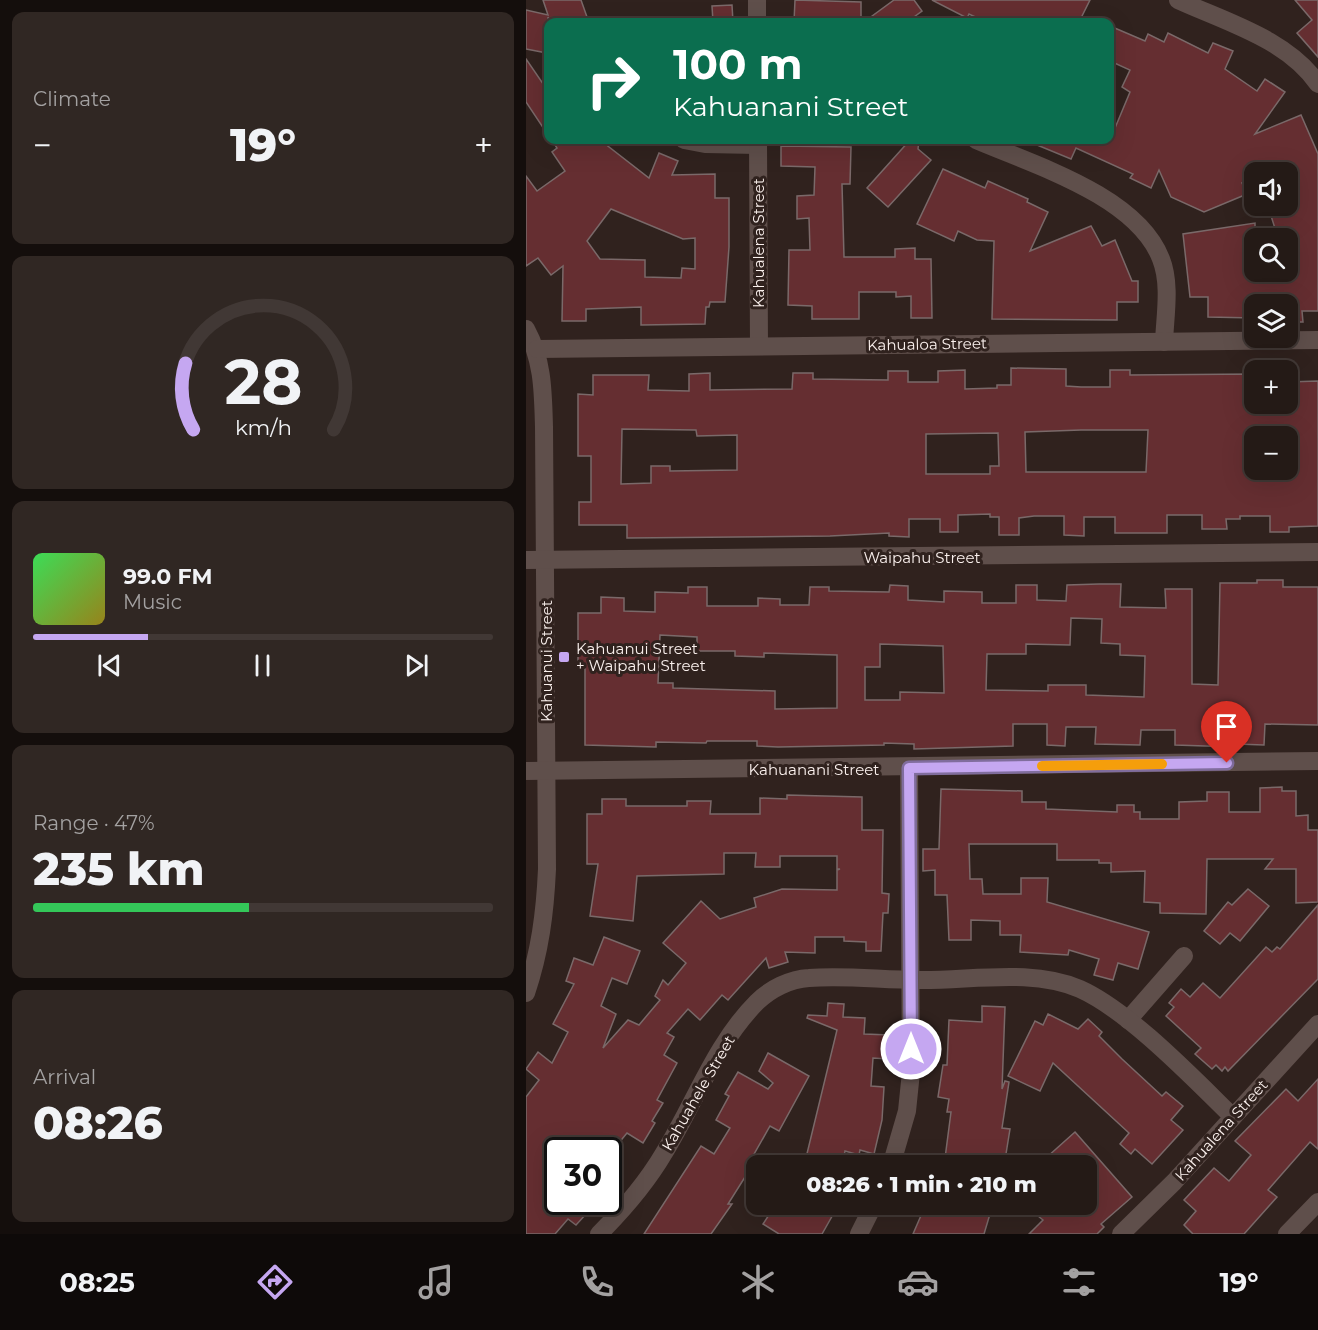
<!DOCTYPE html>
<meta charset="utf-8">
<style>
body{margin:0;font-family:Montserrat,sans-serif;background:#302723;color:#f1f3f6;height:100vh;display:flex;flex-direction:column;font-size:22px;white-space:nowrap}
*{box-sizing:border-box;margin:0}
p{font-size:20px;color:#a3a1a1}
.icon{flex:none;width:33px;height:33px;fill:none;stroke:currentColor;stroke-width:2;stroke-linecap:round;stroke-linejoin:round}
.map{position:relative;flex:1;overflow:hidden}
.side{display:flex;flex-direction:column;gap:12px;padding:12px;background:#140e0c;width:526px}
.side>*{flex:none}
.guide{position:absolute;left:18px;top:18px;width:570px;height:126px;border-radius:12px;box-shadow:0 6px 24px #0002,0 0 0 2px #413835;background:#0b6e4f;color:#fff;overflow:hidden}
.controls{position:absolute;left:718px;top:162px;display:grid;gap:12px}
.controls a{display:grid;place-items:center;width:54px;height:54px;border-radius:12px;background:#241a16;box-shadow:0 6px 24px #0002,0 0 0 2px #413835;font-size:30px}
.speed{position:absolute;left:18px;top:1137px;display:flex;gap:12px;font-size:30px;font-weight:700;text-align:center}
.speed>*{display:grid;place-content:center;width:78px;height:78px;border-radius:50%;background:#241a16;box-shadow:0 6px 24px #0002,0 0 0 2px #413835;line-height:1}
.speed .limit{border:3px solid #111;border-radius:9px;background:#fff;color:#111}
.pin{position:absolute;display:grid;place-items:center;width:51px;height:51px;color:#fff;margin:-62px -26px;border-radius:50% 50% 50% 0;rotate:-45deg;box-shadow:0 0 6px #0007}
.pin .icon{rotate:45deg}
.me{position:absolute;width:66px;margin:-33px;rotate:0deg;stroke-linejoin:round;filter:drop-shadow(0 0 4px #0008)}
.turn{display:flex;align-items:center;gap:21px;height:126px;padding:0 30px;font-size:27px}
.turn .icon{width:78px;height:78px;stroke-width:2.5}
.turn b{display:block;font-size:42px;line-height:51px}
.big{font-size:45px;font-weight:800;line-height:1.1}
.side .widget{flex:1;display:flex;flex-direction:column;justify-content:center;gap:9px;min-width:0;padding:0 21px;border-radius:12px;background:#302723}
.side .dial{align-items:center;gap:0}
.dial svg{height:156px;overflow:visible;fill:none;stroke:#413835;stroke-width:7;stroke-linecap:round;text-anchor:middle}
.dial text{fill:#f1f3f6;stroke:none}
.song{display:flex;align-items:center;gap:18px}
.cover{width:72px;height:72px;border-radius:9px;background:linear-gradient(135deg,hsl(130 70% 55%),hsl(50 70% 35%))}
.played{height:6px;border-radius:3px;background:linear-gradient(90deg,#c5a7f1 25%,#413835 25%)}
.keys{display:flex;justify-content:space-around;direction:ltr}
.heat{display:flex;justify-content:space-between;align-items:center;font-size:33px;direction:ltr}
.charge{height:9px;border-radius:4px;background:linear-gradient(90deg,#34c759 47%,#413835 0)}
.trip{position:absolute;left:220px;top:1155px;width:351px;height:60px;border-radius:12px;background:#241a16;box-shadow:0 6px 24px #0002,0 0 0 2px #413835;font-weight:800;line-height:60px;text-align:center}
.tabs{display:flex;height:96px;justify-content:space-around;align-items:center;background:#0e0a09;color:#a3a1a1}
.tabs .icon{width:42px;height:42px}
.tabs .on{color:#c5a7f1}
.tabs b{font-size:27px;color:#f1f3f6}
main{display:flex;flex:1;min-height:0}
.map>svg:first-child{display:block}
.building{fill:#652e31;stroke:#7a6969;stroke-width:1.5;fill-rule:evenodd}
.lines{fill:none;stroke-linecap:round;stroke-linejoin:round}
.minor{stroke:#5f4f4b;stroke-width:18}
.route-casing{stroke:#806d9d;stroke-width:15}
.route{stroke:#c5a7f1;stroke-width:10}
.slow{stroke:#f59e0b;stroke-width:10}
.poi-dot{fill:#c5a7f1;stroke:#30221e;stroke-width:2}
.labels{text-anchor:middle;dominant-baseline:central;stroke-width:6;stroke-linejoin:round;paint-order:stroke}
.street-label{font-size:15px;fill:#faf0ed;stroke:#30221e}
.poi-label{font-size:15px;fill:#faf0ed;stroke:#30221e;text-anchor:start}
</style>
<main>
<section class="side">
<div class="widget"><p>Climate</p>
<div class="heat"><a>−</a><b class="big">19°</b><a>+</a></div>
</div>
<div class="widget dial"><svg viewBox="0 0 100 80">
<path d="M14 69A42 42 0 1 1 86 69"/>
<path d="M14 69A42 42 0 0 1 10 35" stroke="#c5a7f1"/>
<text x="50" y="56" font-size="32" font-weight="700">28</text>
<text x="50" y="72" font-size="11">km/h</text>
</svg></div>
<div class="widget">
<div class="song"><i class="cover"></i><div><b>99.0 FM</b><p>Music</p></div></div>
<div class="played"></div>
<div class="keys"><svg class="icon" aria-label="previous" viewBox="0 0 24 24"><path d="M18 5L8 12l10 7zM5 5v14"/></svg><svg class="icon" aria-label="pause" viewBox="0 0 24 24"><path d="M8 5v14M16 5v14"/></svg><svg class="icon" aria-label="next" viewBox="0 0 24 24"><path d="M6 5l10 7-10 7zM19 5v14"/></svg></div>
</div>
<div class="widget"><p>Range · 47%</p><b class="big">235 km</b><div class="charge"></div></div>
<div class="widget"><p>Arrival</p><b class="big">08:26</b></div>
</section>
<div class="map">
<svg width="792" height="1234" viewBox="0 0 792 1234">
<rect width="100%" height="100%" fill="#30221e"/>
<g class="building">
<polygon points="17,0 55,0 61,17 42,22 24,22 22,17 21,53 0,49 0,10 22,15"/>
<polygon points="269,0 335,2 335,22 268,22"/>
<polygon points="368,0 388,0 396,11 381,22 338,22"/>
<polygon points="406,0 564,0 553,22 460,22 443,14 441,18"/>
<polygon points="769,0 792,0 792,57 771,33 786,20"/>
<polygon points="206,5 207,22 187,22 186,6"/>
<polygon points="584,26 619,41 622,34 638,42 642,33 682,53 687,43 707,51 699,69 731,91 739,79 759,92 729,134 775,115 792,154 792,311 776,311 777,322 762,322 762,304 729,304 729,318 682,317 682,297 664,297 657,234 729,223 729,279 762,280 762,238 752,238 742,206 762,206 762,172 733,172 729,162 729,178 716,183 721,194 678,212 645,197 633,170 625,188 604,178 607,174 550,148 545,159 499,140 584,140 604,92 596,87 604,70 584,61"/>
<polygon points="0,59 22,91 22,135 0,102"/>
<path d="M26,140H74L123,178L133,153L152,161L146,175L189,174V198H203V247L199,302H184L183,307H180L179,324L115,325V307L60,309V321H36L37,266L25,275L12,258L0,266V176L11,191L39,171L26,152L31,148ZM85,209L157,239L169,238V269L156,268L155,278L119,277V260L74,259L61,241Z"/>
<polygon points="384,140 393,140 392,149 405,160 362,207 341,188"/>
<polygon points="255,146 325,147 324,184 316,184 318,257 369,257 369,249 389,248 389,259 405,259 406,318 385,318 385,296 370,297 370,292 333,292 333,319 286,319 286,306 262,305 263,250 284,250 283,218 271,219 271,196 288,195 289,167 255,166"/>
<polygon points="417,169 459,188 462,181 502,199 501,202 522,212 504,251 565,226 576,246 589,240 606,281 612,281 612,302 591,302 591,320 466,319 468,241 451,240 432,231 428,241 391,224"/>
<path d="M485,368L540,369V386L555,387H584V370H604V375L729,374V404H762V382L792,381V526L763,527V532H744V516H714V519H700L701,529H676V515H641V533H589V517H558V536L538,535V516H508L493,518V535H473V517H464V514L432,515V532H414V519H383V537L363,536V533L304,536L101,538V525H53V502H65V456H52V394L67,395V375H123L122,390L163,391V374L184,373V390L266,389L267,373H287V379L362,380V371H382V382H412V371L439,370V389L471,388V385H485ZM96,429L170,430L171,436L211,435V470L144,471V466H125V483L95,484ZM555,430H622L620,472H500L499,432ZM472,433L473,466H464V474H400V434ZM729,436H762V470H729Z"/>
<path d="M731,580H757V587H792V725L739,724L738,745L710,744V747L649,745V730H615L614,745L569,744L570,727H540L539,746L521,745V724H487V746L388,749V744L358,743V745L252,747L231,746V741H181L180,743L130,742V747L59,745V667H52V613H75V597L98,598V611L129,612V592L162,593V587H181V606H232V598L254,599V605H283L284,587H303V591L363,592L364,585L382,586V600L418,602V591L456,592V603H490V585H511V600L540,601L541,585L573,584H595L594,607L640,608L639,589H666V684L692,685L694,583H731ZM545,618L576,619L575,643L594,644V655L619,656L618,697L560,695V685H522V691L460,690L461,654H500V644L544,645ZM134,635L171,637V651H209V656L238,657V653L311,655V708L249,709V691L147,688V683H132ZM354,644L417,646L418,693L374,692V700H339V667H354Z"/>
<polygon points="756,787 756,791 770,791 770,816 782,815 782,830 792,830 792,902 770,903 770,869 739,869 747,859 681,859 680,914 634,913 634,903 618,902 619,871 585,872 585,863 573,863 573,860 531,860 531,844 443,844 444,879 456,879 457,894 495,894 495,878 522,878 521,902 623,932 612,969 592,963 587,980 568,975 573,959 543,950 542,955 494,952 495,935 474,935 474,921 445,920 445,940 423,940 421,895 409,895 409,870 397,871 397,849 413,849 415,789 496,791 496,802 520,802 520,809 591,812 591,805 608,805 608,812 614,812 614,819 653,819 653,802 681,801 681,792 703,792 703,812 734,812 734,788"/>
<polygon points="261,795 336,797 336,830 357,830 356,893 363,894 362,913 357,913 355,951 340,951 340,942 318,941 318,937 289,937 289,953 259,952 262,962 243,968 240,958 202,1000 196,995 174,1020 162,1009 141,1033 148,1037 138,1055 151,1063 131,1100 137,1103 126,1121 129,1123 117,1143 101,1133 87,1150 32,1150 32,1202 71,1202 50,1225 42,1219 29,1234 0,1234 0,1097 13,1080 0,1069 12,1052 26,1063 42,1032 27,1024 48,984 40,981 48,958 67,965 78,937 114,951 101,984 86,978 75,1006 90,1014 77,1048 102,1020 113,1025 134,1000 129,996 137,980 142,985 160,963 137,943 175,901 194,919 230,907 228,898 256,889 311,890 311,870 314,869 311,869 311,856 254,856 254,867 229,867 230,853 198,853 198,874 111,876 107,921 64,916 72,864 61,864 61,814 76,814 76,799 100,799 100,806 161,806 161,801 185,801 184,814 234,814 234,798 261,799"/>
<polygon points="722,889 743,906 714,941 704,933 694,944 678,931 702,902 706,905"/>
<polygon points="792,905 792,979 702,1071 699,1067 696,1071 690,1065 686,1069 669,1054 675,1048 640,1016 648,1007 643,1003 655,989 664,997 677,983 694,998 740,947 746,952 751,947 754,949"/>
<polygon points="302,1003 318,1004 317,1017 339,1018 338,1034 364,1035 362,1059 347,1058 345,1086 358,1087 356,1120 348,1154 334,1150 333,1155 319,1151 316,1166 278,1166 311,1030 281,1018 282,1015 301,1016"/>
<polygon points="456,1006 479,1007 476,1089 479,1081 483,1082 476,1128 484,1129 479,1160 476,1159 475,1166 418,1166 425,1112 421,1112 423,1099 412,1097 417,1065 421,1065 423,1020 456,1022"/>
<polygon points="522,1014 552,1029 562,1019 576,1032 573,1036 596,1059 636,1096 640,1092 657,1106 645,1120 657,1130 626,1164 609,1149 605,1154 594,1144 603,1133 527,1063 514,1091 482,1076 509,1021 517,1025"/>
<polygon points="242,1053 283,1076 253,1131 244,1126 227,1156 231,1158 202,1204 206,1204 185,1234 118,1234 175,1146 188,1154 204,1128 190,1120 203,1096 199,1094 212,1072 242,1089 247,1083 233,1071"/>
<polygon points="792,1079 792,1149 784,1142 742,1190 751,1197 718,1234 667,1234 658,1225 670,1211 658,1200 688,1168 703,1181 725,1155 709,1141 760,1089 772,1101"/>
<polygon points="549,1132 606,1197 575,1224 578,1227 571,1234 503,1234 517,1220 512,1216 524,1204 561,1204 561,1166 511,1166"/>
<polygon points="250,1204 313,1204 296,1234 253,1234 237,1224"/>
<polygon points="400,1204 467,1204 458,1234 387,1234"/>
</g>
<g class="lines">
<g class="minor">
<polyline points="231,0 231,22"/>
<path d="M652,0C700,22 761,39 792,84"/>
<polyline points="158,140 179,144 232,145"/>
<polyline points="232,140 233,346"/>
<path d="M450,140C508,165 611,196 635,259C645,284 639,316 638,342"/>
<path d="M0,329C17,360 17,392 18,427L21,869C19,913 14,952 0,993"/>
<polyline points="11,349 792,340"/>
<polyline points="0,560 792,552"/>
<polyline points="0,771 792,761"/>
<polyline points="602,1020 658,956"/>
<polyline points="365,1166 381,1111 385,1072 383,768"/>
<path d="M73,1234C97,1210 121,1182 138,1153C169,1103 189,1044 231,1002C244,989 264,979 283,978C319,975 356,980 392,980C444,981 505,968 554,989C603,1011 667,1078 707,1117"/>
<polyline points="333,1234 348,1204"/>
<polyline points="595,1234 648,1182 792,1024"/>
<polyline points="761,1234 792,1202"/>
</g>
</g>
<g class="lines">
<g class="route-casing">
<polyline id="route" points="385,1049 383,768 701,763"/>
</g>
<use href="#route" class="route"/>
<polyline class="slow" points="516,766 636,764"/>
</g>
<rect class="poi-dot" x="32" y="651" width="12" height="12" rx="3"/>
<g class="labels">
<g class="street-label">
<text transform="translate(232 243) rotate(-90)">Kahualena Street</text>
<text transform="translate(401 344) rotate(-1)">Kahualoa Street</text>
<text x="396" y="557">Waipahu Street</text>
<text transform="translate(20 661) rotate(-90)">Kahuanui Street</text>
<text x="288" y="769">Kahuanani Street</text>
<text transform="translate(172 1093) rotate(-60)">Kahuahele Street</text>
<text transform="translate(695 1130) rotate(-48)">Kahualena Street</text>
</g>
<g class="poi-label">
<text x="50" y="648">Kahuanui Street<tspan x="50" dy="17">+ Waipahu Street</tspan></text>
</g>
</g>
</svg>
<div class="controls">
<a><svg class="icon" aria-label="sound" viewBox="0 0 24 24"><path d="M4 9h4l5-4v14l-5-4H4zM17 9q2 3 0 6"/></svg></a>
<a><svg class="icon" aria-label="search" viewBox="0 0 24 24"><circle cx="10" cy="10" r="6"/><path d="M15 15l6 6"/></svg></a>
<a><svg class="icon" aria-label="layers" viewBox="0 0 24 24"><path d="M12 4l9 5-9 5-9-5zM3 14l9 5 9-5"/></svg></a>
<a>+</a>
<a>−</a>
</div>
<div class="speed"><div class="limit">30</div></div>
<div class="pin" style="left:701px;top:763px;background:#d93025"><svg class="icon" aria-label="arrive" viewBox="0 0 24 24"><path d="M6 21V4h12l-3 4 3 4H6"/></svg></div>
<svg class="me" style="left:385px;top:1049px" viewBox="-20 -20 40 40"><circle r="17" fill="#c5a7f1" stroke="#fff" stroke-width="3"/><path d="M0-11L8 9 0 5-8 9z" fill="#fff"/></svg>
<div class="trip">08:26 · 1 min · 210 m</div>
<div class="guide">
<div class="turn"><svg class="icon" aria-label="right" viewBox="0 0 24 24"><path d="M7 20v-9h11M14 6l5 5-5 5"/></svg><div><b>100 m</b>Kahuanani Street</div></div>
</div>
</div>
</main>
<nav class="tabs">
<b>08:25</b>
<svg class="icon on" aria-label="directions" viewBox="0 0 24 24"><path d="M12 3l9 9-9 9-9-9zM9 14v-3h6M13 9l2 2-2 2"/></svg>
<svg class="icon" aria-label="music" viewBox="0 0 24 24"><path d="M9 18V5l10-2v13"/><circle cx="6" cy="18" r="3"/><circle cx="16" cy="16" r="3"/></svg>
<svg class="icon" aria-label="phone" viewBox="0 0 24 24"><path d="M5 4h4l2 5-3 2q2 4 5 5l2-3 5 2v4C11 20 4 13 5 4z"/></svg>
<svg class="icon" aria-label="climate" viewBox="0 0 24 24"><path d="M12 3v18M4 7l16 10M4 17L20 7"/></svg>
<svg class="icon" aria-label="car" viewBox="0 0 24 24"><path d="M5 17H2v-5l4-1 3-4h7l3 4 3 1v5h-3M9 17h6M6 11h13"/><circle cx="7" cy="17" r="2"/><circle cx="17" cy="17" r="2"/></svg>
<svg class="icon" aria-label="filters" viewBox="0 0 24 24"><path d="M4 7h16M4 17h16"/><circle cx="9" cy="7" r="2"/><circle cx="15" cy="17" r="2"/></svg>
<b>19°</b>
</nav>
